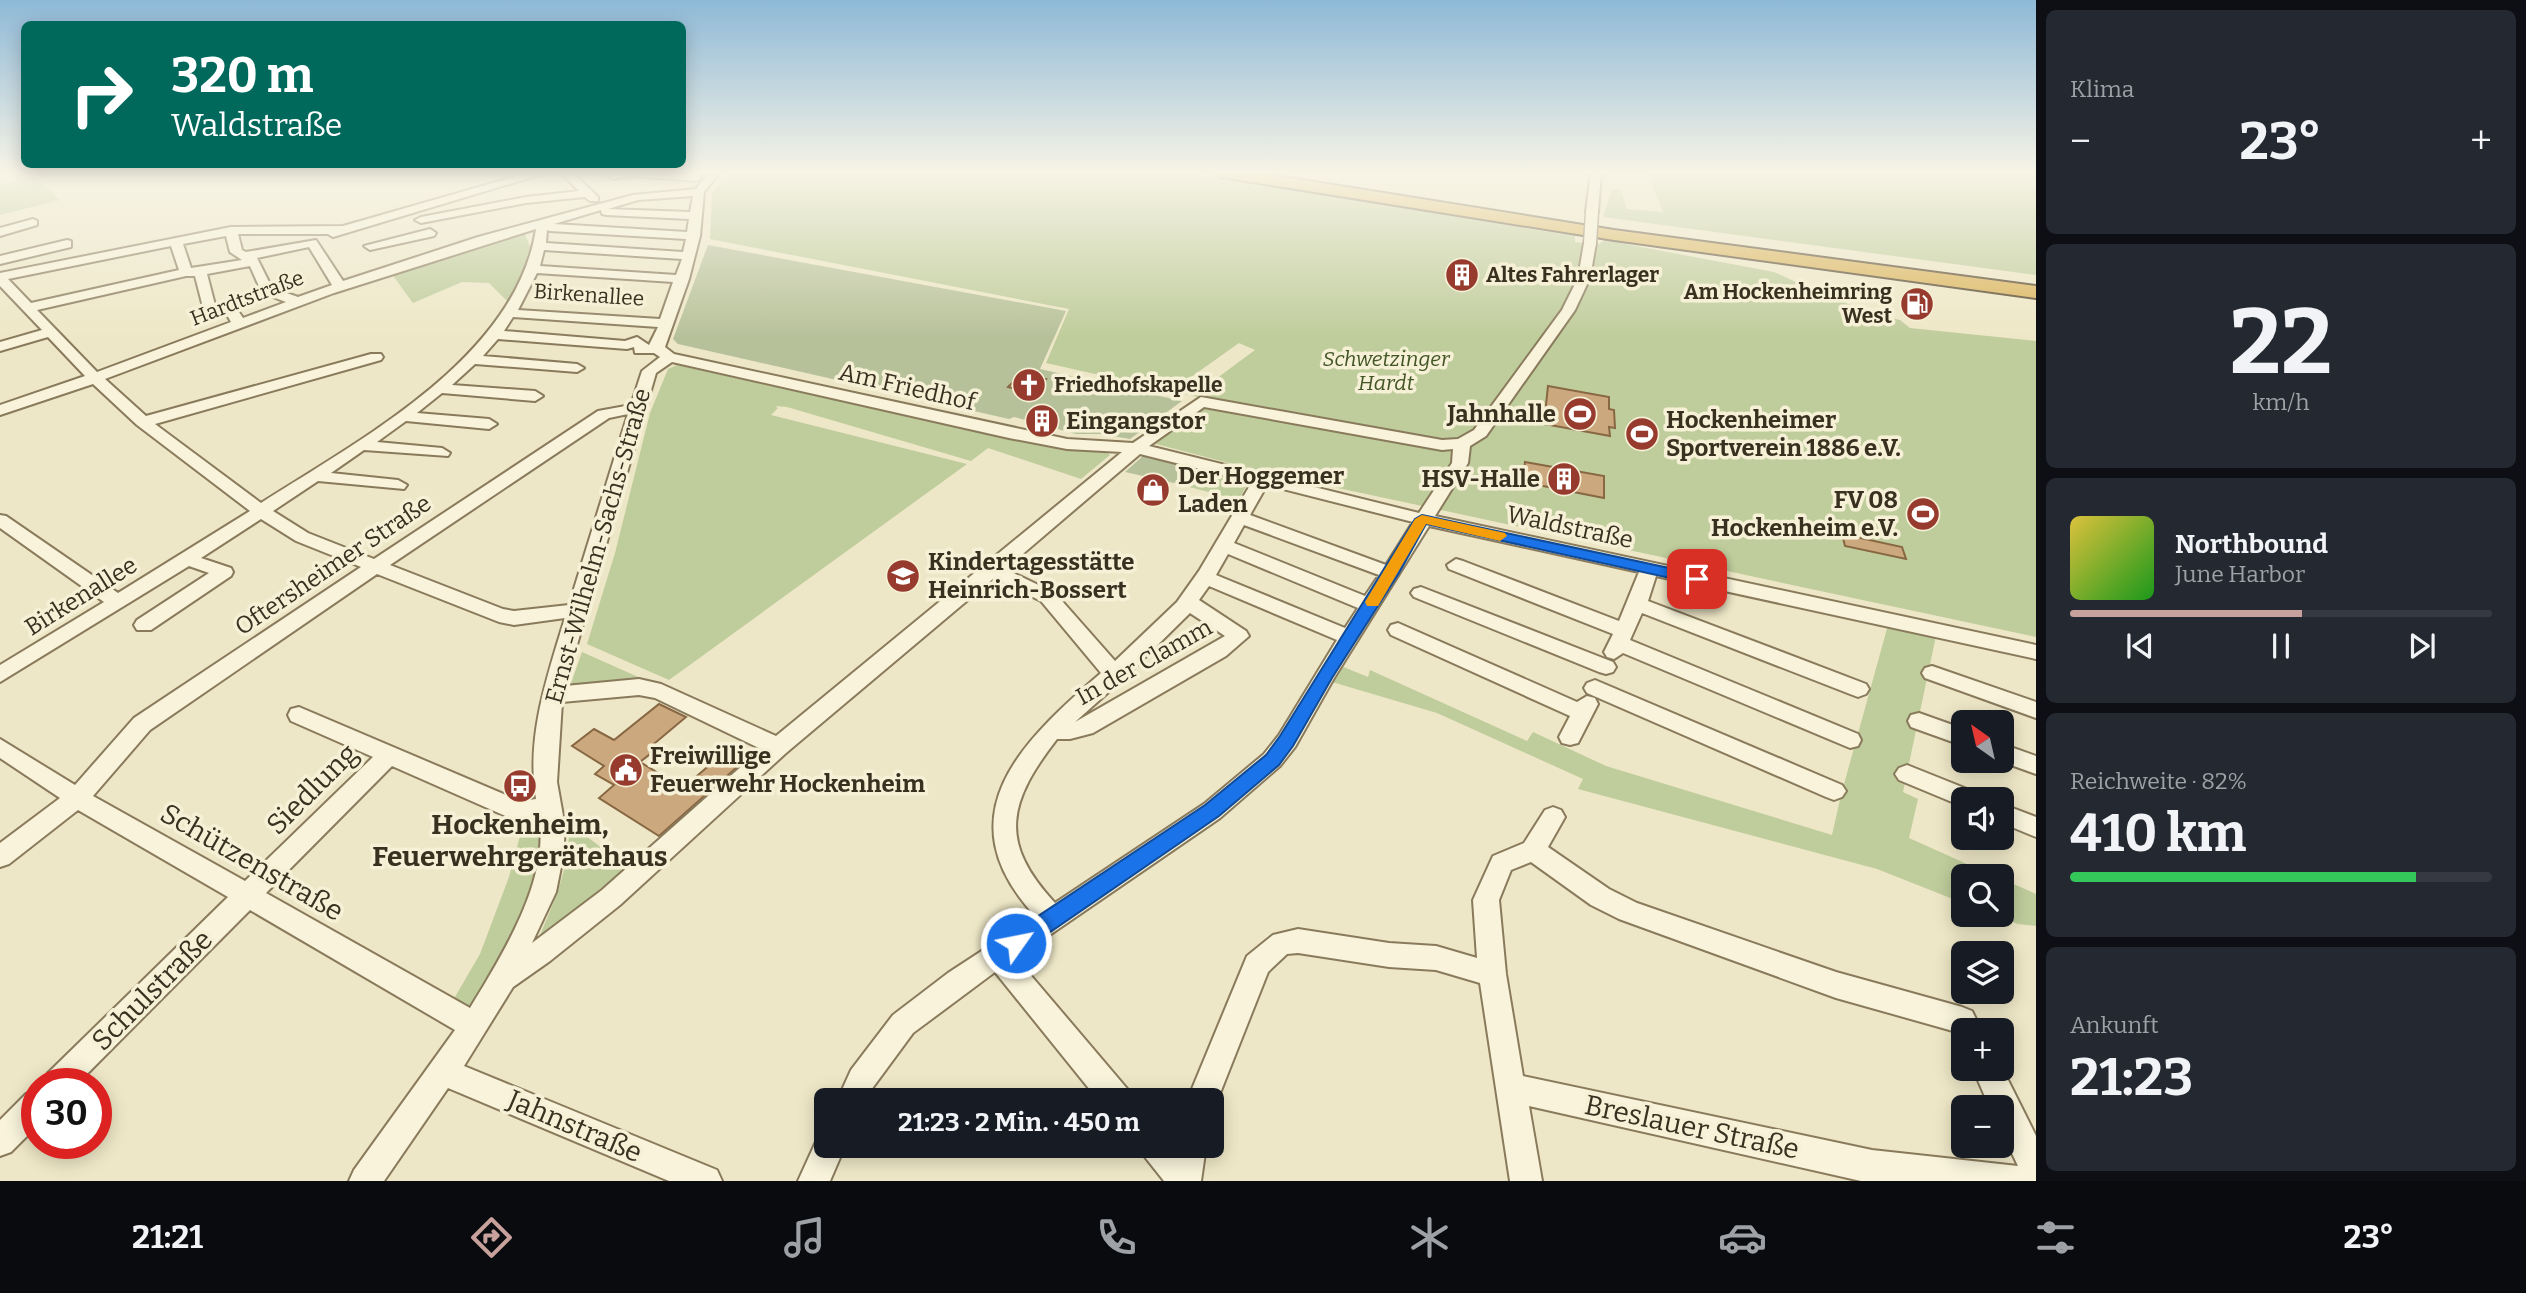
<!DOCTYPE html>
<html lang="de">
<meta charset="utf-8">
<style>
body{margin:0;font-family:Bitter,serif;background:#242831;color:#f1f3f6;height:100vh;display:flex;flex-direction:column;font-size:26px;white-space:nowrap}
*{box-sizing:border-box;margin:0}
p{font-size:23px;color:#9ea1a6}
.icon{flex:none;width:38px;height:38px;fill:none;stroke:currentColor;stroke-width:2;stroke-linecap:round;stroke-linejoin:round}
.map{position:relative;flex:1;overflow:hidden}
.drawer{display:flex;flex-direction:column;gap:10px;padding:10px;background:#0d0f14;width:490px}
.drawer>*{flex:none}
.guide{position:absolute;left:21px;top:21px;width:665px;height:147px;border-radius:10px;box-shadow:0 4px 18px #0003;background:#00695c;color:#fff;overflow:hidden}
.needle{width:46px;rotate:326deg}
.fabs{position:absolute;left:1951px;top:710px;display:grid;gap:14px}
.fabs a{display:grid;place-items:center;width:63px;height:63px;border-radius:10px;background:#171b24;box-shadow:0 4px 18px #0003;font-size:35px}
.speed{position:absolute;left:21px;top:1068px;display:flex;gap:14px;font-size:35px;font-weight:700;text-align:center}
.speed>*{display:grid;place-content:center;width:91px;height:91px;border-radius:50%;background:#171b24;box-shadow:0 4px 18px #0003;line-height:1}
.speed .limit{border:10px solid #d22;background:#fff;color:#111}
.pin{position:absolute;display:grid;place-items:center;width:60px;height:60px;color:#fff;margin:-30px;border-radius:14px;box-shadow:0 4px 10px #0006}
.me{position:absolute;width:77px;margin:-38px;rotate:57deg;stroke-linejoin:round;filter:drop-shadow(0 0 5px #0008)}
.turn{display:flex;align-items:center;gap:24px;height:147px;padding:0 35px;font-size:32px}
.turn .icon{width:91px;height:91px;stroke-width:2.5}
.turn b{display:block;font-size:49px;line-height:60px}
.big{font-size:52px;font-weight:700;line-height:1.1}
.drawer .tile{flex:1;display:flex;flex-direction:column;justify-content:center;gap:10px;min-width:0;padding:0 24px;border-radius:10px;background:#242831}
.drawer .dial{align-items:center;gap:0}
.dial b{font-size:91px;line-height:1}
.song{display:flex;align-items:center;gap:21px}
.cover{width:84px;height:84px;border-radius:10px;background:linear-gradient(135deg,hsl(50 70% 55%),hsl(120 70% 35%))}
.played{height:7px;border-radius:4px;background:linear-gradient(90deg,#c8a09c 55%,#363941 55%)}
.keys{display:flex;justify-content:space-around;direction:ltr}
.heat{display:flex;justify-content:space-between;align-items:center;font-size:38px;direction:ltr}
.charge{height:10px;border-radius:5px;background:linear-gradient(90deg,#34c759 82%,#363941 0)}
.trip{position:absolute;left:814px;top:1088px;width:410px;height:70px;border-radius:10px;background:#171b24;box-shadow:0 4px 18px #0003;font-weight:700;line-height:70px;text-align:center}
.menu{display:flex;height:112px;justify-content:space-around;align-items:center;background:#090b0e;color:#9ea1a6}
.menu .icon{width:49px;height:49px}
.menu .current{color:#c8a09c}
.menu b{font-size:32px;color:#f1f3f6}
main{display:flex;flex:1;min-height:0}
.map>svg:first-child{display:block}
.green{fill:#bfcc9b;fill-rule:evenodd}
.cemetery{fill:#b7c199}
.building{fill:#cba87e;stroke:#886743;stroke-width:2}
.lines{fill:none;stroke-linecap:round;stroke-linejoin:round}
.minor-casing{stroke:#897a5c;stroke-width:4}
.highway-casing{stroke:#574830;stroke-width:4}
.minor{fill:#f8f3da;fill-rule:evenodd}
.highway{fill:#dab35a;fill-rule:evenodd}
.minor-bridge-casing{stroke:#897a5c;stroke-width:15;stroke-linecap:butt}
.minor-bridge{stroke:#f8f3da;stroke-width:12}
.route{fill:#1a73e8;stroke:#114b97;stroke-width:2}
.slow{fill:#f59e0b}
.labels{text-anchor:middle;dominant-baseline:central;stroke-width:7;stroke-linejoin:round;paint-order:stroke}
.far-poi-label{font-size:21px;font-weight:bold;fill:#3a3020;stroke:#f5f0d6;text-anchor:start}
.far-street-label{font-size:21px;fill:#3a3020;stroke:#f5f0d6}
.far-park-label{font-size:21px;font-style:italic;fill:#435527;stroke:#f5f0d6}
.street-label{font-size:24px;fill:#3a3020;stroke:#f5f0d6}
.poi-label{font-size:24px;font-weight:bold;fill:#3a3020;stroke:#f5f0d6;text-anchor:start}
.near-street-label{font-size:28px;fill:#3a3020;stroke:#f5f0d6}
.near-poi-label{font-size:28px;font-weight:bold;fill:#3a3020;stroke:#f5f0d6}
</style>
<main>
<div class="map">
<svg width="2036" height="1181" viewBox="0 0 2036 1181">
<rect width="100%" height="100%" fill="#eee7c7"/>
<g class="green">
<path d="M728,172H1182L1575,236V242L1598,245L1604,240L1774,272L1826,296L1879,315L1900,320L1910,328L2036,341V637L1263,472L1156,444L1207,399L1046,363L1069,309L710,239L712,193ZM1239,343L1255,350L1197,393L1177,387Z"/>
<polygon points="1647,172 2036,172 2036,275 1603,217 1612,189 1621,190 1627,209 1663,212"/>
<polygon points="35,176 60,200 0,215 0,184"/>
<polygon points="524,231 530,247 520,281 507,301 489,283 462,282 413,303 391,273 404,267 409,270"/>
<path d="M677,365L1047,447C1061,450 1103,446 1110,455L1081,479L988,448L971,461L787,407L775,406L778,408L771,415L967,464L669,680L587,644L615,553L650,413L668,369Z"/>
<polygon points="1191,465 1239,477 1247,484 1239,500 1174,483"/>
<polygon points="1888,625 1936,636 1903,792 1918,799 1909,838 1996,877 1964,877 1963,903 1877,869 1578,789 1583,779 1437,713 1332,682 1341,666 1368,677 1370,670 1527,741 1533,732 1606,766 1832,835 1841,795"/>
<polygon points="582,652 645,680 617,680 569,689"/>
<polygon points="544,817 536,877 508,943 475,1013 452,1002 480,954 509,877 524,821"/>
<path d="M569,823L627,867L538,940C555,899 570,869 569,823Z"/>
<polygon points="2002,879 2036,894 2036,926 2018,924 1995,915 2002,915"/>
</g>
<g class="cemetery">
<polygon points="708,245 1066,311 1040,369 1182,401 1130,439 1100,434 1076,434 1014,417 1009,419 678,344 673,339"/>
<polygon points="1144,455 1191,465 1174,483 1125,472"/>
</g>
<g class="building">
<polygon points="1033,376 1046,379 1036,390 1031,393 1008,387 1018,377 1030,380"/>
<polygon points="1548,386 1609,397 1609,409 1614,410 1615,428 1609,427 1610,436 1544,424"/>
<polygon points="1525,462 1604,476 1604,498 1523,482"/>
<polygon points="1842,534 1902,547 1906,559 1845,546"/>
<polygon points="659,704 686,717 649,748 654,751 640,762 683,788 727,750 745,760 659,836 599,798 614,785 595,774 604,766 572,746 594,729 614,740"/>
</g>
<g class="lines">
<g class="minor-casing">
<g id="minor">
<path d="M531,172H549L333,237L328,234H238L242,250L246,252L316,240L343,281L478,237L633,195L696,189L709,172H720L704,192L700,236L689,279L665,347L674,354L1067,439L1133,443L1201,397L1442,440L1458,439L1474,430L1562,310L1578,278L1584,243L1590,239L1596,243L1590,278L1575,310L1486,436L1470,446L1468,463L1435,516L2036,645V659L1656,576L1648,601L1866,684L1869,689L1866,694L1858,697L1850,694L1642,613L1630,640L1858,734L1861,740L1858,746L1850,748L1623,653L1614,659L1607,657L1604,652L1613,634L1449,569L1447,565L1456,559L1463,561L1619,621L1639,572L1429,526L1334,678L1295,747L1280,766L1220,818L1016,958L1129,1091L1133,1101H1099L995,972L913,1033L871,1090L867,1101H837L851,1070L893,1015L948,973L1035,916C943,816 1021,742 1101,673L1041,601L994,578L786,753L620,905L550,961L513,987L464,1066L717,1170L722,1181H669L448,1088L384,1181H349L354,1170L455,1030L250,910L78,1083H43L48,1073L228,897L78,810L9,864L0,867V843L60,798L0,758V739L75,785L134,718L361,567L296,541L261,519L201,558L231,568L233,572L231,576L151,630H137L134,625L137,620L209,573L189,566L0,682V665L104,602L0,528V515L6,516L118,593L250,511L137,425L93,384L0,415V405L85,376L48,337L0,351V342L42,330L0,286V273L231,227L343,226ZM693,196L690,212L608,209L638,200ZM601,210L602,214L606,215L689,219L687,232L554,224ZM536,229C516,357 363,438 261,503L155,424L381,360L383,357L381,354H371L146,416L105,379L334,293ZM547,230L550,231L686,239L683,252L546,243ZM226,236L230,252L242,260L191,268L183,244ZM171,246L179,270L31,303L8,279ZM309,247L332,285L298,297L272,288L257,258ZM544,250L682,259L676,275L540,266ZM250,266L262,293L286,302L243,318L237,309L215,305L207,274ZM537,273L673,282L660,319L518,310ZM186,276H195L204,311L227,315L231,322L97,372L37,310ZM513,317L658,327L649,345L637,337L625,341L504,331ZM498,339L627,349L634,347L635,353H654L660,357L642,371L631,405L598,411L374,559L308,533L273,511L318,481L404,489L407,485L398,480L331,473L364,450L448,456L450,453L442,448L377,442L406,421L489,429L497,424L489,419L417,413L442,393L535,401L543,396L535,391L452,385L475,364L577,372L584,368L577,364L483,356ZM672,362L1009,438L1067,449L1122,452L776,736L661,684L639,679L565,686L656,373ZM1204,407L1442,450L1453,449L1452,463L1419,513L1149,446ZM628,414L569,605L514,611L503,609L390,565L609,418ZM1140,454L1252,482L1199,571L1177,602L1115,661L1055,593L1005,569ZM1267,485L1413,522L1386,565L1250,515ZM1244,525L1379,575L1365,596L1234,543ZM1228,554L1358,608L1345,628L1216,575ZM377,574L499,622L514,625L565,618C547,677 526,737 536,799L520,801L299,707L291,709L288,715L291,721L373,757L245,881L93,796L150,730ZM1209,586L1337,640L1279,735L1264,754L1204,804L1055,903C997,841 1009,801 1057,739H1070L1093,733L1226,656L1249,636L1246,631L1199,600ZM1190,613L1225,636L1075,722L1122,680ZM639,695L655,698L761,749L602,890L532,943L556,892L563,857L565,827L557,782L562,702ZM392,766L510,818L518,820L539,818C550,880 501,957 470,1008L266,893Z"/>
<polygon points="560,172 572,172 598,197 598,201 590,201 585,197 526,203 421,223 415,220 421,217 526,197 579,191"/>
<polygon points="615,172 690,174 701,172 699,180 695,181 632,176 613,179 608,176"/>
<polygon points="1591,172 1601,172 1598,212 1592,215 1586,212"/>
<polygon points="33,219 37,221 37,225 0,236 0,228"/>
<polygon points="430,229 436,233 434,236 370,250 364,246"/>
<polygon points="67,240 71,241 71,247 0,264 0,256"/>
<polygon points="1421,587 1613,662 1616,667 1613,672 1606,674 1599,672 1414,597 1411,593 1414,589"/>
<polygon points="1398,623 1577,702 1587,696 1595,698 1598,704 1578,743 1570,745 1562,743 1559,737 1570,716 1391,635 1388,630 1391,625"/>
<polygon points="1932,666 2036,702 2036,718 1925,678 1922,673 1925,668"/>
<polygon points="1595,680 1842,785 1846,791 1842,797 1834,800 1826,797 1587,693 1584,688 1587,683"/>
<polygon points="1919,713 1964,729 1964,746 1911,727 1908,721 1911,715"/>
<polygon points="2002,744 2036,756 2036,774 2000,761"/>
<polygon points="1907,765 1977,793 1981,800 1964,800 1964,807 1899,780 1895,774 1899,768"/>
<polygon points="2002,804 2036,817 2036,837 2002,823"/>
<polygon points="1553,807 1561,810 1565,817 1548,847 1609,889 1637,903 1836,972 1962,1007 1972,1011 1982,1031 1964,1031 1964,1043 1958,1040 1953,1031 1836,998 1619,919 1591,905 1531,862 1511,870 1499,900 1506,974 1523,1076 1872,1150 2018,1166 2002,1132 2002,1108 1990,1108 1973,1069 2002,1068 2036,1136 2036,1181 1861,1181 1529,1106 1542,1181 1510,1181 1480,983 1436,970 1389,967 1298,953 1287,954 1268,972 1213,1111 1211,1101 1187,1101 1247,956 1273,935 1298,929 1389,943 1436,946 1477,958 1473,900 1493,856 1524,843 1545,810"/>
<polygon points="37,1090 37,1126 11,1152 0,1156 0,1120 26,1094"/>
<polygon points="826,1132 826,1146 845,1146 830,1181 798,1181 819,1135"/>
<polygon points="1141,1146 1206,1146 1201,1181 1164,1181 1145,1157"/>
</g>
</g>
<g class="highway-casing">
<polygon id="highway" points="1214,172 1253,172 1614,230 2036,286 2036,298 1614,240 1221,177"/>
</g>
<use href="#minor" class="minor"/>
<use href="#highway" class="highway"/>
<g class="minor-bridge-casing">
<polyline id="minor-bridge" points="1590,243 1592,212"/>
</g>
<use href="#minor-bridge" class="minor-bridge"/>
</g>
<linearGradient id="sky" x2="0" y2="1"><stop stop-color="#8eb9d7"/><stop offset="0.51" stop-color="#f7f4e6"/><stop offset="1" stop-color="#f7f4e6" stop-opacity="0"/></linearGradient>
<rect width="2036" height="338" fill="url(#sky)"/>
<polygon class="route" points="1422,515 1697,574 1705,579 1697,584 1426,524 1399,573 1332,678 1293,746 1279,765 1219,816 1024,950 1016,953 1008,950 1005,943 1008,936 1205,805 1266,755 1280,736 1415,519"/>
<polygon class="slow" points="1422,515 1505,533 1507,536 1500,541 1426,524 1378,606 1367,606 1365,602 1415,519"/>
<defs>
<g id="building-disc" transform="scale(1.75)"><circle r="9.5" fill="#973b2e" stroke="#f5f0d6"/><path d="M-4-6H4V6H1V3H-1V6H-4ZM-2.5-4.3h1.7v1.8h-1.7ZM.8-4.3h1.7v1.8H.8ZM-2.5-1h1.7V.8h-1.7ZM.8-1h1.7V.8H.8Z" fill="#fff"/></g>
<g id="fuel-disc" transform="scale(1.75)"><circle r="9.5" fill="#973b2e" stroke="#f5f0d6"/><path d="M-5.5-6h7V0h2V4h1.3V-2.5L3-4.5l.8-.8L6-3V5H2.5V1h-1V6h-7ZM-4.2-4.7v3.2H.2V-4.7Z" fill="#fff"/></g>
<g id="church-disc" transform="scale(1.75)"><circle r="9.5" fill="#973b2e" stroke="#f5f0d6"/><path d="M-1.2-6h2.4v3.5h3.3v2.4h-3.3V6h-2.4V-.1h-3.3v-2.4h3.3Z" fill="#fff"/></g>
<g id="stadium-disc" transform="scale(1.75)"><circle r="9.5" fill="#973b2e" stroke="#f5f0d6"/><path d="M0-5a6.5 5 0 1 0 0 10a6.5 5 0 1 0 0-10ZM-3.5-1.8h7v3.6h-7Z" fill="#fff"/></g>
<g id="shop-disc" transform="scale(1.75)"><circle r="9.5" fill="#973b2e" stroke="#f5f0d6"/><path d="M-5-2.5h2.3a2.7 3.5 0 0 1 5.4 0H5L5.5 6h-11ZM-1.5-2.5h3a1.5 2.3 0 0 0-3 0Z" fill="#fff"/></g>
<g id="school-disc" transform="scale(1.75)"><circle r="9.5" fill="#973b2e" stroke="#f5f0d6"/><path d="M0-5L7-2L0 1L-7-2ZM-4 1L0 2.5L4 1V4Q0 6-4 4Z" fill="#fff"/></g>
<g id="civic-disc" transform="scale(1.75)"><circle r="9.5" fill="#973b2e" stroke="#f5f0d6"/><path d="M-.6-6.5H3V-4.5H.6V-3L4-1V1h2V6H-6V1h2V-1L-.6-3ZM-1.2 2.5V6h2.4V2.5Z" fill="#fff"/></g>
<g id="bus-disc" transform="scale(1.75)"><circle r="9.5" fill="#973b2e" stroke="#f5f0d6"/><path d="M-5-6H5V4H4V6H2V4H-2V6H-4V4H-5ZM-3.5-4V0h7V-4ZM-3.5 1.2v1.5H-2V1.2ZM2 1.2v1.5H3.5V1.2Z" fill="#fff"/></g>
</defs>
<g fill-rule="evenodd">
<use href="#building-disc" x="1462" y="275"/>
<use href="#fuel-disc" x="1917" y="304"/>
<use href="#church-disc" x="1029" y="385"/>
<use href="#stadium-disc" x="1580" y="414"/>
<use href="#building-disc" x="1042" y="421"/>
<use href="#stadium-disc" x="1642" y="434"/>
<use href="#building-disc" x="1564" y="479"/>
<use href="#shop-disc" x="1153" y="490"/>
<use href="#stadium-disc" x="1923" y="514"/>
<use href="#school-disc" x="903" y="576"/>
<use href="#civic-disc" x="626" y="770"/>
<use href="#bus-disc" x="520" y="786"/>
</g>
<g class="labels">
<g class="far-poi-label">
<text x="1486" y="275">Altes Fahrerlager</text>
<text x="1892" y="292" text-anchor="end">Am Hockenheimring<tspan x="1892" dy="24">West</tspan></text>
<text x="1054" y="385">Friedhofskapelle</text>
</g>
<g class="far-street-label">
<text transform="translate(589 295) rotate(4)">Birkenallee</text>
<text transform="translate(247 298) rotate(-21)">Hardtstraße</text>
</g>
<g class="far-park-label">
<text x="1386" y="359">Schwetzinger<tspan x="1386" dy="24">Hardt</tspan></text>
</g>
<g class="street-label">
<text transform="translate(907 387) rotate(13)">Am Friedhof</text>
<text transform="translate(1570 527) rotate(12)">Waldstraße</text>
<text transform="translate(598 546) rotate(-74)">Ernst-Wilhelm-Sachs-Straße</text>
<text transform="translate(333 565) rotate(-34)">Oftersheimer Straße</text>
<text transform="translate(81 596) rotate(-32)">Birkenallee</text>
<text transform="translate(1144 662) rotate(-29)">In der Clamm</text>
</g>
<g class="poi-label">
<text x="1556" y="414" text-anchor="end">Jahnhalle</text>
<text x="1666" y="420">Hockenheimer<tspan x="1666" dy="28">Sportverein 1886 e.V.</tspan></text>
<text x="1066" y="421">Eingangstor</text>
<text x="1178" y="476">Der Hoggemer<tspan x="1178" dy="28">Laden</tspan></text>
<text x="1540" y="479" text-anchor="end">HSV-Halle</text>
<text x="1898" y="500" text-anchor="end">FV 08<tspan x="1898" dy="28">Hockenheim e.V.</tspan></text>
<text x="928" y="562">Kindertagesstätte<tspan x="928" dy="28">Heinrich-Bossert</tspan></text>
<text x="650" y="756">Freiwillige<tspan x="650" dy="28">Feuerwehr Hockenheim</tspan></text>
</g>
<g class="near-street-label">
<text transform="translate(312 789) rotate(-45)">Siedlung</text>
<text transform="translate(252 862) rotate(30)">Schützenstraße</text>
<text transform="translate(152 990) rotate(-45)">Schulstraße</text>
<text transform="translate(575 1126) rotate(23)">Jahnstraße</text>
<text transform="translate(1692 1127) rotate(12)">Breslauer Straße</text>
</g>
<g class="near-poi-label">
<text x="520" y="824">Hockenheim,<tspan x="520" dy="32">Feuerwehrgerätehaus</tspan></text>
</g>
</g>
</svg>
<div class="fabs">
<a><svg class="needle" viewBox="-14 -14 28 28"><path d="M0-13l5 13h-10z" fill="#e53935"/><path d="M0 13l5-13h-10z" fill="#9ea1a6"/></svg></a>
<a><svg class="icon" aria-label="sound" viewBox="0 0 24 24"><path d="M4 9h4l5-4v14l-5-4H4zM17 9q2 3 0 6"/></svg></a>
<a><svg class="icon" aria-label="search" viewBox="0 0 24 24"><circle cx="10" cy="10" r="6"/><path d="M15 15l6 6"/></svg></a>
<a><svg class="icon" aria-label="layers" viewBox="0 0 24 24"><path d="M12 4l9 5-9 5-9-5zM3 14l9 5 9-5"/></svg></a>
<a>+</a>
<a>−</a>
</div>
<div class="speed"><div class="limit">30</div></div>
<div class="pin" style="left:1697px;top:579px;background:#d93025"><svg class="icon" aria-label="arrive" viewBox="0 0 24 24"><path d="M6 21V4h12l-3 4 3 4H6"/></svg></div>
<svg class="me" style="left:1016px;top:943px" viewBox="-20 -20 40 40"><circle r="17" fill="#1a73e8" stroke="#fff" stroke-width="3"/><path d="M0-11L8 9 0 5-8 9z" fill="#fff"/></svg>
<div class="trip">21:23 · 2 Min. · 450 m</div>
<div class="guide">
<div class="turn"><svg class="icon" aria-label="right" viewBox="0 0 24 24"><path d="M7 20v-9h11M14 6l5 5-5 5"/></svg><div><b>320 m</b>Waldstraße</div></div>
</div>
</div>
<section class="drawer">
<div class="tile"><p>Klima</p>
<div class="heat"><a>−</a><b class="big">23°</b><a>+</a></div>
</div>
<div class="tile dial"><b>22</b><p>km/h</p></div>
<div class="tile">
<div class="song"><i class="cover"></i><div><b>Northbound</b><p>June Harbor</p></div></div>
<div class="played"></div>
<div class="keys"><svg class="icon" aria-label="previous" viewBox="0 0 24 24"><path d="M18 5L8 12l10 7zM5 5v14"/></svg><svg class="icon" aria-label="pause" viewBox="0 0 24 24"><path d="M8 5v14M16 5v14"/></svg><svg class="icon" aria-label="next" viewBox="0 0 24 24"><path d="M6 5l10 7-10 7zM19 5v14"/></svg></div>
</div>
<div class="tile"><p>Reichweite · 82%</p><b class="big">410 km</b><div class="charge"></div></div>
<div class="tile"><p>Ankunft</p><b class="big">21:23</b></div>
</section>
</main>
<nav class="menu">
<b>21:21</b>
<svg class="icon current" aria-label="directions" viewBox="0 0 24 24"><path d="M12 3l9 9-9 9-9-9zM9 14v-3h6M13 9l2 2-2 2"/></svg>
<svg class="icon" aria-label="music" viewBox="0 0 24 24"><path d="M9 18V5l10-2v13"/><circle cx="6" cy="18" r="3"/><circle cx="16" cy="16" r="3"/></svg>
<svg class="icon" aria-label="phone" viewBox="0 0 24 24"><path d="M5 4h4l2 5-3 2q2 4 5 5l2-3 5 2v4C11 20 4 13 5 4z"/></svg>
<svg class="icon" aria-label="climate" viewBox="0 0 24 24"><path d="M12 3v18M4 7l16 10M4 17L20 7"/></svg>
<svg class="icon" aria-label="car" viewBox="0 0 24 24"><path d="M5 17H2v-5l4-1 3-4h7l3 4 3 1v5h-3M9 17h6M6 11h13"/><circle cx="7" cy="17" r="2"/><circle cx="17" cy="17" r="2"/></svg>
<svg class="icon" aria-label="filters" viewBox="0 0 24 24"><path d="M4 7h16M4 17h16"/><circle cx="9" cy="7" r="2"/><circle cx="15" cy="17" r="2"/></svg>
<b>23°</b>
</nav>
